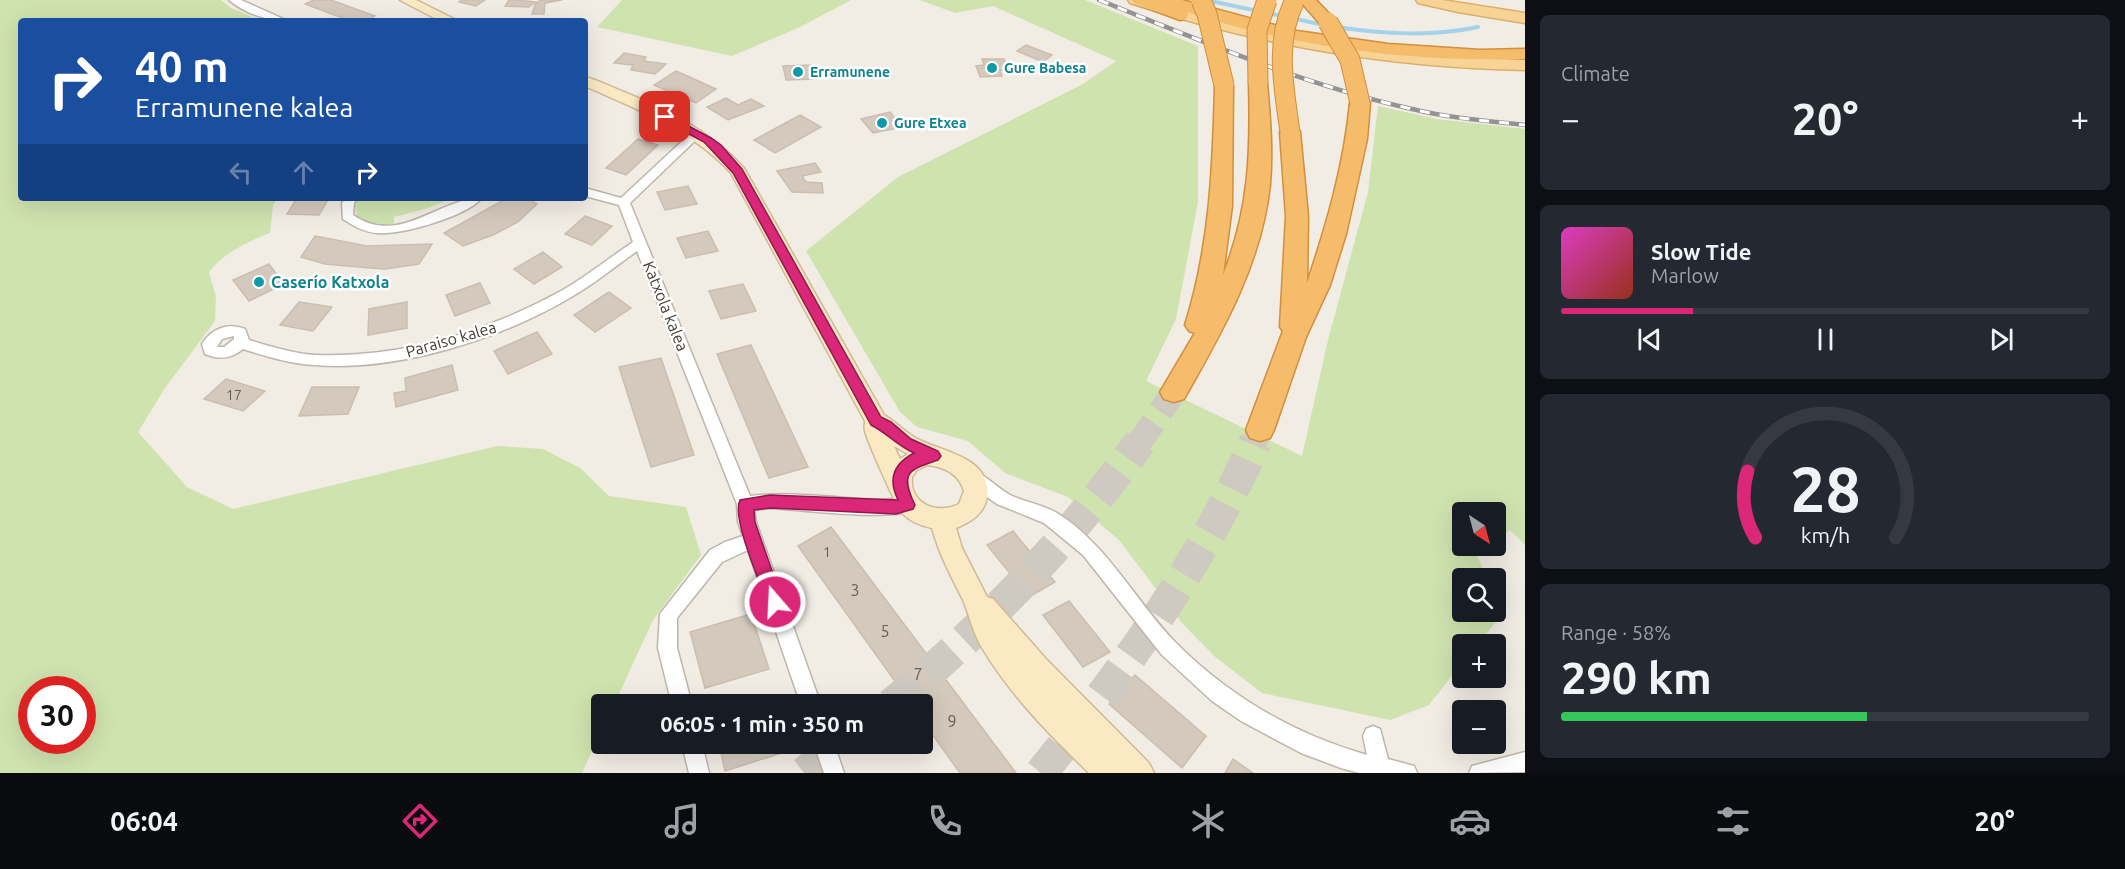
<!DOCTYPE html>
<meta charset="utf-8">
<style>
body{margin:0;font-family:Ubuntu,sans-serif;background:#242831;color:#f1f3f6;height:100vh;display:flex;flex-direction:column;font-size:22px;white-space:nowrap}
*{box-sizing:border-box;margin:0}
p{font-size:20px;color:#9ea1a6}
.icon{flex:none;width:33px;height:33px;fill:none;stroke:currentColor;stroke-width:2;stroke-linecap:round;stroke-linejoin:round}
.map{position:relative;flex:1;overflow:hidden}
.sheet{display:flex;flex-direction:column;gap:15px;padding:15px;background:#0d0f14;width:600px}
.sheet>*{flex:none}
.top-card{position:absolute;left:18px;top:18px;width:570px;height:183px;border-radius:6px;box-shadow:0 6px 24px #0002;background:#1a4fa0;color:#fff;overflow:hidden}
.needle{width:39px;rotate:144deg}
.tools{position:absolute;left:1452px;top:502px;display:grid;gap:12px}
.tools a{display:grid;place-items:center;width:54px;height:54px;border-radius:6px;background:#171b24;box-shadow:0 6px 24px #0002;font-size:30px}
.speed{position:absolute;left:18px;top:676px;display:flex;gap:12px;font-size:30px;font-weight:700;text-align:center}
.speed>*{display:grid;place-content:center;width:78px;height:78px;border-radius:50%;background:#171b24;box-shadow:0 6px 24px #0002;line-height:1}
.speed .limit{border:9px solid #d22;background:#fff;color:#111}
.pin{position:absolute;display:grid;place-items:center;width:51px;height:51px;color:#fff;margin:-26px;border-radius:12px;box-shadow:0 3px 9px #0006}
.me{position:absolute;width:66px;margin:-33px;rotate:341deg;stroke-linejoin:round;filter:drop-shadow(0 0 4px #0008)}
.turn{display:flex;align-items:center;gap:21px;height:126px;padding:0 18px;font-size:27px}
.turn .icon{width:78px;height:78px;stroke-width:2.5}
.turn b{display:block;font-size:42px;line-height:51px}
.lanes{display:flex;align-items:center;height:57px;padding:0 18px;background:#0003;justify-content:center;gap:30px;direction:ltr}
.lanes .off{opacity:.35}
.big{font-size:45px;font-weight:600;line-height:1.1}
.sheet .card{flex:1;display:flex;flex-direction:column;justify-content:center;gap:9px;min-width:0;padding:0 21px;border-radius:9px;background:#242831}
.sheet .dial{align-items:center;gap:0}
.dial svg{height:156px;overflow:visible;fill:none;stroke:#363941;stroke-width:7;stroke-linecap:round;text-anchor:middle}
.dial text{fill:#f1f3f6;stroke:none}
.song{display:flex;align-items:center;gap:18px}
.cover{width:72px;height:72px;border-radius:9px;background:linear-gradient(135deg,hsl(310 70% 55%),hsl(10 70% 35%))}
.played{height:6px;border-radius:3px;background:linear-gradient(90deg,#db2777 25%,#363941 25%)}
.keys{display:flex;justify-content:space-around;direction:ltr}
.heat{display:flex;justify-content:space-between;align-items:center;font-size:33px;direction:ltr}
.charge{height:9px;border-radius:4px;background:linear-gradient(90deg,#34c759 58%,#363941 0)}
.trip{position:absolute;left:591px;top:694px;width:342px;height:60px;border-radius:6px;background:#171b24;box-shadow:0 6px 24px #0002;font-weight:600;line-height:60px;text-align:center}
.menu{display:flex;height:96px;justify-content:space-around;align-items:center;background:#090b0e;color:#9ea1a6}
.menu .icon{width:42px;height:42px}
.menu .current{color:#db2777}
.menu b{font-size:27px;color:#f1f3f6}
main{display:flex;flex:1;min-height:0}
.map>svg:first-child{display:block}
.green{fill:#cfe3af;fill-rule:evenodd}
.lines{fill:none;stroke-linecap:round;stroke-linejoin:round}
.stream{stroke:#a3d3eb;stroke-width:4}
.building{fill:#d4c9bd;stroke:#ccbeae;stroke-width:1.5}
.highway-tunnel-far1{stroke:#cec9c1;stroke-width:25;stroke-dasharray:25 13;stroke-linecap:butt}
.highway-tunnel{stroke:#cec9c1;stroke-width:33;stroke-dasharray:33 16;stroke-linecap:butt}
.street-casing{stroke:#beb6aa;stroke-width:3}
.secondary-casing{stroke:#cebb96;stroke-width:3}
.primary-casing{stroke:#dbaf68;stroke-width:3}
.highway-casing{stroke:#d28f3c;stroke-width:3}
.street{fill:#fff;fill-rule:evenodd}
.secondary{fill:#fbe9c4;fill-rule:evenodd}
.primary{fill:#f7d496;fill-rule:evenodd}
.highway{fill:#f4bc6b;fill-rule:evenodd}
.rail-casing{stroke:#939393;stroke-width:4.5}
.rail{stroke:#fff;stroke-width:3;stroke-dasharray:10;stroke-linecap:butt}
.highway-bridge-casing{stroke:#d28f3c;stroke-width:21;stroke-linecap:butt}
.highway-bridge{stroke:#f4bc6b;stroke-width:19}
.route{fill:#db2777;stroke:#8e194d;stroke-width:1.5}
.culture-dot{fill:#0f9aa8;stroke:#fff;stroke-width:2}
.labels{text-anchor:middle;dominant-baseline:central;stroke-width:5;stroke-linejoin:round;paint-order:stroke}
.far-culture-label{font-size:14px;font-weight:bold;fill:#0d838f;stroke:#fff;text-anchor:start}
.number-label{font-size:14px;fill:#665f56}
.culture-label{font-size:16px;font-weight:bold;fill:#0d838f;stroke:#fff;text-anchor:start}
.street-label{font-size:16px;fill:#423c34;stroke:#fff}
.near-number-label{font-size:16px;fill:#665f56}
</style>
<main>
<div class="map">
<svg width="1525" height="773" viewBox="0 0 1525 773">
<rect width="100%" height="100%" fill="#f1ece4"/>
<g class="green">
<path d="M0,0H221L231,8L262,21H21V198H278L273,205L270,233C249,241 223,253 209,272L216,297L215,321L165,388L138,432L187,487L233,509L497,446L543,449L580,468L609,496L686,507L701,555L653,620L614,705H602L601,731L582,773H0ZM32,690H82V741H32Z"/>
<polygon points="622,0 851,0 800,27 732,56 597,27"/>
<polygon points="920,0 1085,0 1198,46 1198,202 1176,319 1146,381 1302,456 1328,340 1368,192 1378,106 1437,119 1525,129 1525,545 1510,530 1496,541 1496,513 1462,513 1462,546 1489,546 1477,556 1488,579 1462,579 1462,612 1496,612 1496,594 1504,612 1477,645 1462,645 1462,663 1429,705 1390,720 1262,693 1214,656 1181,622 1119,540 1068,497 1005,473 968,441 917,427 900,412 806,251 898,177 1083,84 1116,61 993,6 955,13"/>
<path d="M358,198H454L425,209L394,217V224C379,224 369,224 357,216L355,206Z"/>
</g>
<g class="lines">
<g class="stream">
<polyline points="1206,0 1324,25"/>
<path d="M1336,27C1384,34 1430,37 1478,27"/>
</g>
</g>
<g class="building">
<polygon points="314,0 331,0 375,16 366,21 350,21 305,4"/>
<polygon points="461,0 485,0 476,6 459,2"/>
<polygon points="509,0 516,0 536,2 529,7 505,6"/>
<polygon points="540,0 562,0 545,3 544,14 532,14 535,5"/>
<polygon points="1026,45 1052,55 1043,62 1017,51"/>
<polygon points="624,53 646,57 644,61 666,64 655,74 631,70 633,65 614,63"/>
<polygon points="982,59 1004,59 1009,70 1000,70 1002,76 980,77 976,66 984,65"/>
<polygon points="811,65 814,79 786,80 783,66"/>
<polygon points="676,71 716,89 696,103 654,85"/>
<polygon points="726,98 738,105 751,99 764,106 728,120 707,107"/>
<polygon points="890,112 902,127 873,133 861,119"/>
<polygon points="800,115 821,127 775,153 754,140"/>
<polygon points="638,139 658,145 626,175 606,168"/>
<polygon points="815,163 821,172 802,176 806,182 822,183 823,193 792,192 777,171"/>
<polygon points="688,186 697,204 665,210 657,192"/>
<polygon points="297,198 329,198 319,215 287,214"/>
<polygon points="507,198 528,198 537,204 518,222 493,235 463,246 444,233"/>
<polygon points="585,216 612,226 592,245 565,234"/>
<polygon points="708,231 718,251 686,258 677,238"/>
<polygon points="315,236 367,246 432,244 419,264 385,269 370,268 325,264 301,257"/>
<polygon points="543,252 562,267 534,284 514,269"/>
<polygon points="269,264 284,284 249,301 233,280"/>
<polygon points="480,283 490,303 455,316 446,295"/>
<polygon points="743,284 756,311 721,319 709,291"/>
<polygon points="609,292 631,308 595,332 574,315"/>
<polygon points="299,302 332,307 313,331 280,325"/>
<polygon points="407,302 407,328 368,335 369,309"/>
<polygon points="537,332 552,354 508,374 494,351"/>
<polygon points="751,345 808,467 769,478 717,354"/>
<polygon points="661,358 694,455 651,467 619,367"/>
<polygon points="452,365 458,390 396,407 394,393 406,391 405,378"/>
<polygon points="226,379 265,391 243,411 204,399"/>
<polygon points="312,387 359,387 348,414 299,416"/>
<polygon points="831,527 1016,773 960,773 922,720 922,705 912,705 798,546"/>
<polygon points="1013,531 1055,582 1029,597 987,545"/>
<polygon points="1069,601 1110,652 1083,667 1043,615"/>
<polygon points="751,614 769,669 705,688 690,632"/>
<polygon points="1135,675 1206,736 1182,768 1109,704"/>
<polygon points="719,744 792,744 794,749 725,771"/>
<polygon points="1233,759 1253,773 1225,773"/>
</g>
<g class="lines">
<g class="highway-tunnel-far1">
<polyline points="1139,443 1174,392"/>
<polyline points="1254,443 1260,430"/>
</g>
<g class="highway-tunnel">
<path d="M891,705C985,627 1068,541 1140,442"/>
<polyline points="804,773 842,744"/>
<path d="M1041,773C1125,670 1201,564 1255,442"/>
</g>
<g class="street-casing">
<g id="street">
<path d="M229,0H241L288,21C268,21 244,13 229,0Z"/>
<path d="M697,130L701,131V135L630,203L750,496C792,491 835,498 877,500C889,500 902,496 914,500L916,505L914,510C884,521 805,510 770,508L754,510L756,522L821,705H801L748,550L722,562L677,618V648L692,705H672L658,648L660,614L710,550L725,542L743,536L738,522L737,504L637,251C616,266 595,283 573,296C501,339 398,372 314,365C291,364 265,356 243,349C231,359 219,360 205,354L202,344C211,329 228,322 245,329L249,340C269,346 294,354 316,355C402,358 486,332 561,291C586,277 609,258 633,242L619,205L585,196V188L621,198L693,131ZM234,336V339L224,347H217L222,339Z"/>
<path d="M346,198H358L354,203L353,215C400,247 438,198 482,198C465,217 402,235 377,233C364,232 353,226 343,219L342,203Z"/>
<path d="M972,470C986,475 997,488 1010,495C1025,502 1043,505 1057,513C1108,545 1135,601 1176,643C1230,697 1294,734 1367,755L1363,736L1366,729L1373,726L1380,729L1388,759L1414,766L1417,773H1359L1341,768L1301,753L1241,721L1212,701L1162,655L1083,555L1044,523L997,504L966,482L964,477L966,472Z"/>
<polygon points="682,744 702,744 709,773 689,773"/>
<polygon points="814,744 834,744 844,773 824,773"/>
<polygon points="1525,752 1525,772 1469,773 1472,766"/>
</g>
</g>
<g class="secondary-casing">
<g id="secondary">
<polygon points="400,0 416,0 458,21 440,21"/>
<path d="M585,77C598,80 611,87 624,92C669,111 710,131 744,168L884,415C895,421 903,430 914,437C938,452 992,455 987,497C984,514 971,522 956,528L962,548L987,597L993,599L1046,659L1149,763L1154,773H1089C1051,736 1012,697 984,651C974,636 970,617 963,600C951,576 939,554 932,528C922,526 911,522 903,514C897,509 867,440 865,431C864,427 865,424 865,421L731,173C691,129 638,110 585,86ZM894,446L908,454L900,459ZM927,465C945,467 959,474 964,491L959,504C937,515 909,504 912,477L917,470Z"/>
</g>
</g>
<g class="primary-casing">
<g id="primary">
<path d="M1128,0H1150L1234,25L1327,44L1426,56L1525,60V70C1387,67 1261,46 1130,3Z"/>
<polygon points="1416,0 1442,0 1525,13 1525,23 1458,12 1418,3"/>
</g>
</g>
<g class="highway-casing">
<g id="highway">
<path d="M1132,0H1182L1297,31L1388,44L1480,50L1525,49V59C1410,62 1296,48 1187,12L1188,15L1186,19L1180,20L1134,3Z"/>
<polygon points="1299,0 1316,0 1337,22 1334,26 1322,26"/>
<path d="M1258,77L1265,79L1267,83C1270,116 1273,150 1270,184C1262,263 1222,332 1184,399L1174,402L1164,399L1160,392L1195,333L1189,331L1185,325C1210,246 1213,167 1215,85L1217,81H1231L1233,85L1232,206L1223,275C1249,210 1251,153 1249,83L1251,79Z"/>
<path d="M1360,97L1367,99L1370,103L1367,139L1346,234L1330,285L1306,337L1274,430L1270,438L1260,441L1250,438L1246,430L1283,331L1280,327L1286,216L1280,132L1283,128H1297L1300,132L1308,216L1307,283C1327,224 1344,165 1350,103L1353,99Z"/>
</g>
</g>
<use href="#street" class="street"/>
<use href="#secondary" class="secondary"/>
<use href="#primary" class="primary"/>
<use href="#highway" class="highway"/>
<g class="rail-casing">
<path id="rail" d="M1099,0C1202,41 1304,85 1412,109C1449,118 1487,121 1525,125"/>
</g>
<use href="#rail" class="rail"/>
<g class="highway-bridge-casing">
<g id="highway-bridge">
<polyline points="1201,0 1207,14 1224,85"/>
<polyline points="1328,22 1350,60 1360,103"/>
<polyline points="1258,83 1257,30 1267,0"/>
<path d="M1290,132C1284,88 1274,41 1295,0"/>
</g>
</g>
<use href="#highway-bridge" class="highway-bridge"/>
</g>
<path class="route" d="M661,115H668L711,138L721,145L742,169L881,417L891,422L911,439L938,451L941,456L938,460C909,470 899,472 915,505L913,509L896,514L770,508L754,510L755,522L783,602L781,608L775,610L769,608L767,602C760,582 731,517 740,500L770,495L898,500C888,480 893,464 914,453C898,446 887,433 871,425L733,173L704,142L661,119Z"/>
<g class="culture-dot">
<circle cx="992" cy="68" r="6"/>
<circle cx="798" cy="72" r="6"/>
<circle cx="882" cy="123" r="6"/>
<circle cx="259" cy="282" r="6"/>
</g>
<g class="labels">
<g class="far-culture-label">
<text x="1004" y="68">Gure Babesa</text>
<text x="810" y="72">Erramunene</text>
<text x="894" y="123">Gure Etxea</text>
</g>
<g class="number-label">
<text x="234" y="395">17</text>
<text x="827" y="552">1</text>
</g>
<g class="culture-label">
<text x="271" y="282">Caserío Katxola</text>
</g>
<g class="street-label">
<text transform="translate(666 306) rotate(68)">Katxola kalea</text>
<text transform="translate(451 339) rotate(-16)">Paraiso kalea</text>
</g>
<g class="near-number-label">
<text x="855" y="590">3</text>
<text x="885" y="631">5</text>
<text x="918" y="674">7</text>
<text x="952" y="721">9</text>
</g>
</g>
</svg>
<div class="tools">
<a><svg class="needle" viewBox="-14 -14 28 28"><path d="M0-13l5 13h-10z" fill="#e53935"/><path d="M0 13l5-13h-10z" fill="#9ea1a6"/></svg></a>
<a><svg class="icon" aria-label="search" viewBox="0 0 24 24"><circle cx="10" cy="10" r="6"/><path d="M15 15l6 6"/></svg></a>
<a>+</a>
<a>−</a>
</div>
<div class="speed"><div class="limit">30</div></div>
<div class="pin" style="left:665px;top:117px;background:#d93025"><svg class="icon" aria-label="arrive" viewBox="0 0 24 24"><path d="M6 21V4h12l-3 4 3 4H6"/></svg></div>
<svg class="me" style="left:775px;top:602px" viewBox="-20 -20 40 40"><circle r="17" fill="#db2777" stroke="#fff" stroke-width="3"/><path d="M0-11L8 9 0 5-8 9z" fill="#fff"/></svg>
<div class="trip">06:05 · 1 min · 350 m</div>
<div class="top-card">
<div class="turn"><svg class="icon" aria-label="right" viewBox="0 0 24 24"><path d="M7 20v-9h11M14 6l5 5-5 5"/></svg><div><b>40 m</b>Erramunene kalea</div></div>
<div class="lanes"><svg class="icon off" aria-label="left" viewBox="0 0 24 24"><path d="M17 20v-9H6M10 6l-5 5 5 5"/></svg><svg class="icon off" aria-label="ahead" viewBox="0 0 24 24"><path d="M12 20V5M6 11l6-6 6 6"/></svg><svg class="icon" aria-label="right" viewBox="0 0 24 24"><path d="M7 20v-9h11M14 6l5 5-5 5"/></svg></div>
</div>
</div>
<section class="sheet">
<div class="card"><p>Climate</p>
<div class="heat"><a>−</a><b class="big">20°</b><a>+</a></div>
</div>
<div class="card">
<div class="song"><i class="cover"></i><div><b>Slow Tide</b><p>Marlow</p></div></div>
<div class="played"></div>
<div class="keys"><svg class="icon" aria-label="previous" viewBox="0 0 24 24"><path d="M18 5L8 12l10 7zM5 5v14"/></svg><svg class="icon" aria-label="pause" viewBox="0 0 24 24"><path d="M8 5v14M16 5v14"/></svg><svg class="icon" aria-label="next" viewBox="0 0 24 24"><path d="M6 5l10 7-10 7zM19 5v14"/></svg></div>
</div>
<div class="card dial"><svg viewBox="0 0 100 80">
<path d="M14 69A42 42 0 1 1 86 69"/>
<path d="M14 69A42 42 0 0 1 10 35" stroke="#db2777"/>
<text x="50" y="56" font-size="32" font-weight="700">28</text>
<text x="50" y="72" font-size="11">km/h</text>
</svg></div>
<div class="card"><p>Range · 58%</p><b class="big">290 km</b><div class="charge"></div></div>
</section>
</main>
<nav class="menu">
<b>06:04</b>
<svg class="icon current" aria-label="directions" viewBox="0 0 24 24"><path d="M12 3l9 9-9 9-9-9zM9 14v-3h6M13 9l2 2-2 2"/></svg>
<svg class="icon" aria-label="music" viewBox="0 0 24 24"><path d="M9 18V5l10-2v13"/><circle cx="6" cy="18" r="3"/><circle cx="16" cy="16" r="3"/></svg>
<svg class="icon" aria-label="phone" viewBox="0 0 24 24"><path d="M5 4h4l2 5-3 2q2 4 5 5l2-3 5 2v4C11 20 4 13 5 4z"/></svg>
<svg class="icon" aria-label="climate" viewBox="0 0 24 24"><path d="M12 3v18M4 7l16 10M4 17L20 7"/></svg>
<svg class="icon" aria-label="car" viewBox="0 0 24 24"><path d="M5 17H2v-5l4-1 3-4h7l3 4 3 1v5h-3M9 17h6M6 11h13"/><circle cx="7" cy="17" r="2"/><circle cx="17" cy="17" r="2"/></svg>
<svg class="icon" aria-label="filters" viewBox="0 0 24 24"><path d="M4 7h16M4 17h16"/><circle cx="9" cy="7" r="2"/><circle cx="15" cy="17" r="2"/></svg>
<b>20°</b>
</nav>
